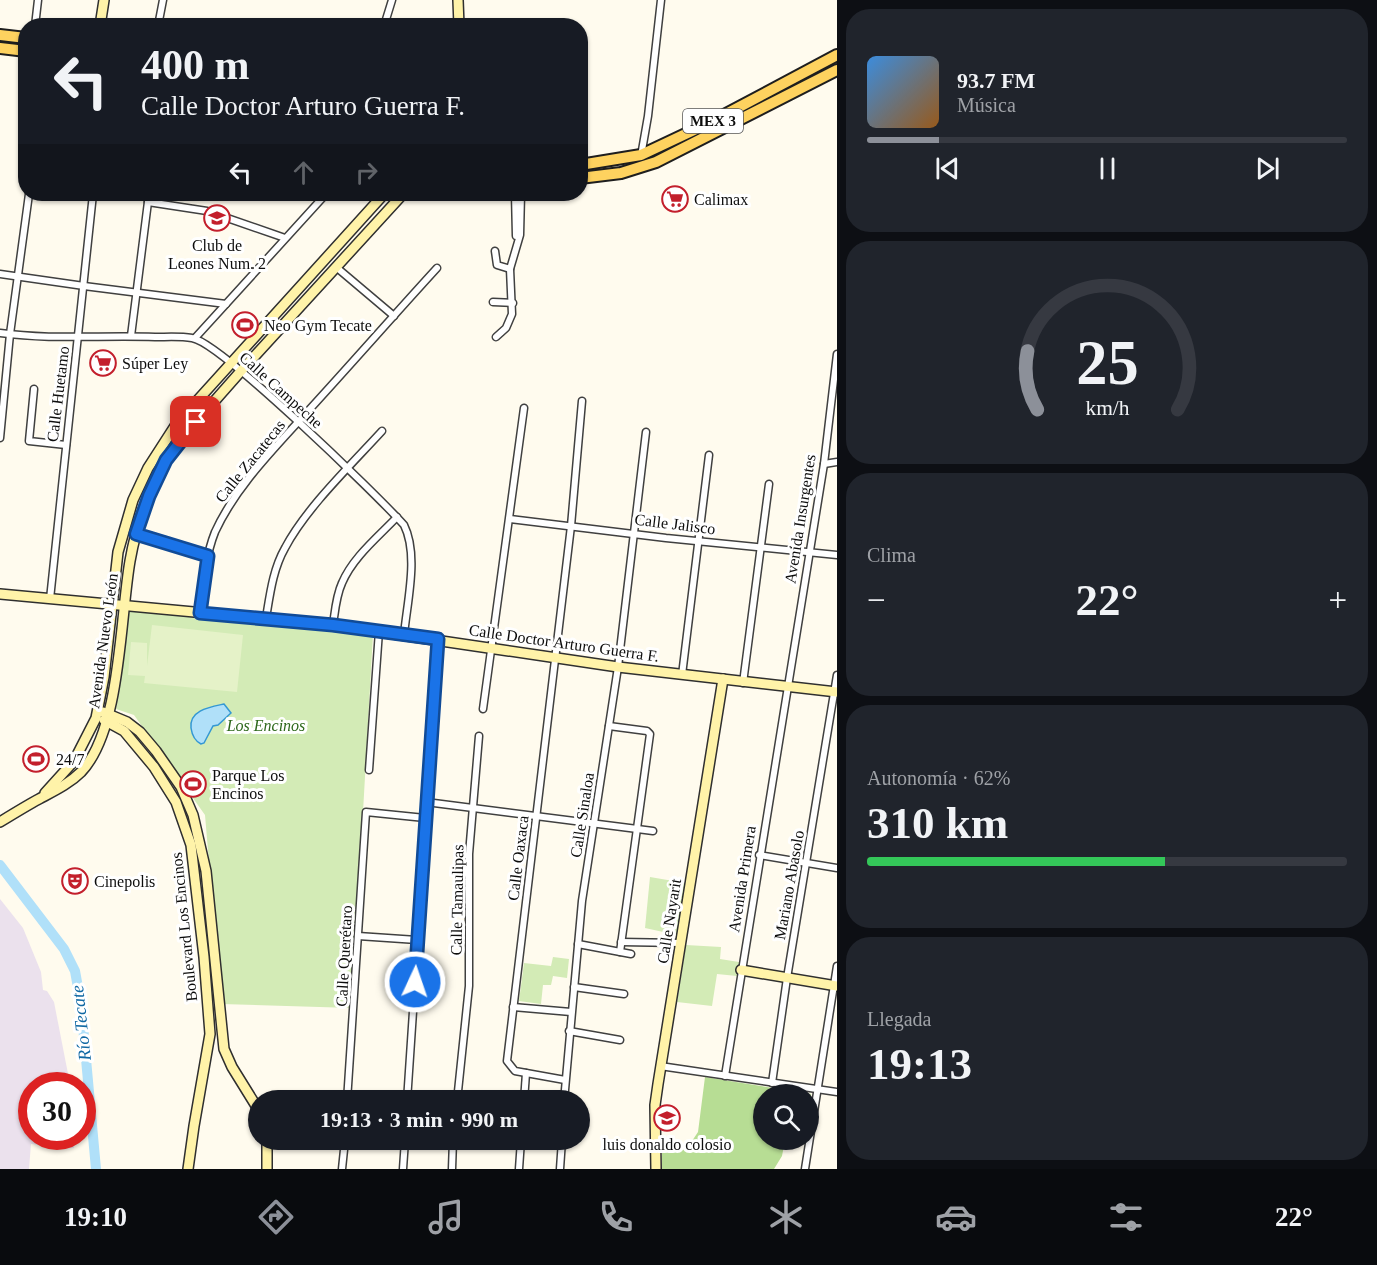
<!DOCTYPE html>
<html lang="es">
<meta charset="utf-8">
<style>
body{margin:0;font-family:Georgia,serif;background:#20242c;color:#f1f3f6;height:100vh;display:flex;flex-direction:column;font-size:22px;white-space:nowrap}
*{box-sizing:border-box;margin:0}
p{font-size:20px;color:#9ea1a6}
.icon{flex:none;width:33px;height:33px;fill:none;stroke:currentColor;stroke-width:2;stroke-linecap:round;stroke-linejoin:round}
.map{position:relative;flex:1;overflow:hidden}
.side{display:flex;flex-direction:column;gap:9px;padding:9px;background:#0d0f14;width:540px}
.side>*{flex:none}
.hud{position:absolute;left:18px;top:18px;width:570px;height:183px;border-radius:24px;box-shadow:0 2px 4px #0004;background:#171b24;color:#f1f3f6;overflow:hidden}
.tools{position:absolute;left:753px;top:1084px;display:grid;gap:12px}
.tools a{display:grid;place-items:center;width:66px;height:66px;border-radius:50%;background:#171b24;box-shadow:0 2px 4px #0004;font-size:30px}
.speed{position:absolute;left:18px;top:1072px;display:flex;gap:12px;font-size:30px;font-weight:700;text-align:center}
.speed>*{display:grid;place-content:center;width:78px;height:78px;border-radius:50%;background:#171b24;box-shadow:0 2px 4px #0004;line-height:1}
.speed .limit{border:9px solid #d22;background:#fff;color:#111}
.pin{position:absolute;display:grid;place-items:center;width:51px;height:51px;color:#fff;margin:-26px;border-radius:12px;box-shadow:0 3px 9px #0006}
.me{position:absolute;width:66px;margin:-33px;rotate:3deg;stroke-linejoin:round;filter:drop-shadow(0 0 4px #0008)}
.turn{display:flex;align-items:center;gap:21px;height:126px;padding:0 24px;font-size:27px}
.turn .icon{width:78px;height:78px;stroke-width:2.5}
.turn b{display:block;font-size:42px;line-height:51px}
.lanes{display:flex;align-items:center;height:57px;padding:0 24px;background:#0003;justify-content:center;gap:30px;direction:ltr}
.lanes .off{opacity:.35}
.big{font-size:45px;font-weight:700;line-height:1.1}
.side .card{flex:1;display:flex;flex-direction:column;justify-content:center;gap:9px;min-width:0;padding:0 21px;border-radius:24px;background:#20242c}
.side .dial{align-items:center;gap:0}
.dial svg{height:156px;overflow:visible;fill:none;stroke:#363941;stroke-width:7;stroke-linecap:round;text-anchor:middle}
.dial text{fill:#f1f3f6;stroke:none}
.song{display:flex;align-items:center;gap:18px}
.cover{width:72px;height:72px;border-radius:9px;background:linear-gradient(135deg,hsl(210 70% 55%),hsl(30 70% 35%))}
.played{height:6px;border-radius:3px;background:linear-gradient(90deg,#8c9099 15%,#363941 15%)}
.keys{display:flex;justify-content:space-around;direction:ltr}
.heat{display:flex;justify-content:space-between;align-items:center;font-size:33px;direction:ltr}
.charge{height:9px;border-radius:4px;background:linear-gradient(90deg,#34c759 62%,#363941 0)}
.trip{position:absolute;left:248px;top:1090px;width:342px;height:60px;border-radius:30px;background:#171b24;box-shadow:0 2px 4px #0004;font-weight:700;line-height:60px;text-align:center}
.tab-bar{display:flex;height:96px;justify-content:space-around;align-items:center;background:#090b0e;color:#9ea1a6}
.tab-bar .icon{width:42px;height:42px}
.tab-bar .selected{color:#8c9099}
.tab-bar b{font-size:27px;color:#f1f3f6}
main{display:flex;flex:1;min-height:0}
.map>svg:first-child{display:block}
.industrial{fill:#ebe1ed}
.green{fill:#d3ebb6}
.forest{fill:#b7dd94}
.pitch{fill:#e5f2c8}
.water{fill:#b0e0f9;stroke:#3498d3;stroke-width:1.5}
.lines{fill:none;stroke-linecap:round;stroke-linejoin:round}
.river{stroke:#b0e0f9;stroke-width:10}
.street-casing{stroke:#404040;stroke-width:9}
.secondary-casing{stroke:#2f2f2f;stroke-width:12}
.primary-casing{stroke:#1e1e1e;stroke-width:14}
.street{stroke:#fff;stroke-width:6}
.secondary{stroke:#fff3a9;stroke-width:9}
.primary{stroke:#fed25f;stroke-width:10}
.route-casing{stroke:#114b97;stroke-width:15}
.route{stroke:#1a73e8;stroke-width:10}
.labels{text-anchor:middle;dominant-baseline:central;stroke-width:6;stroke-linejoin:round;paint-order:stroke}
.shield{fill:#fff;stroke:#565656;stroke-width:1.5}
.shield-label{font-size:15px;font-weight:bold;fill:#0d0d0d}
.poi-label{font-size:16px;fill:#0d0d0d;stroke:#fff;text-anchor:start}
.street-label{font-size:16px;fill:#0d0d0d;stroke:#fff}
.park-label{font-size:16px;font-style:italic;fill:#2d681b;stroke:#fff}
.water-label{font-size:18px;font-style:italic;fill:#1169a4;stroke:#fff}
</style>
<main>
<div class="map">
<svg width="837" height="1169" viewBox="0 0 837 1169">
<rect width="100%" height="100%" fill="#fffbee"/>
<polygon class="industrial" points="0,899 23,928 41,972 43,990 47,991 54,1002 70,1084 70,1086 32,1086 32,1137 73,1137 74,1148 31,1144 29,1169 0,1169"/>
<g class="green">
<polygon points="127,608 373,634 352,1008 221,1004 205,815 134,715 116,709"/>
<polygon points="650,877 685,883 677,935 645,928"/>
<polygon points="686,945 721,947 720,959 739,962 737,976 717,974 712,1006 677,1002"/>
<polygon points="553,957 569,959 567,978 553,976 551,985 543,985 541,1004 519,1001 524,963 551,966"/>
</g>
<polygon class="forest" points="705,1077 811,1094 809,1107 808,1095 764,1095 764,1140 785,1140 782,1156 774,1169 662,1169 662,1147 686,1150 698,1132"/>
<polygon class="pitch" points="152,625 243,635 237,692 144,683 145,676 128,675 131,642 147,643 147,666"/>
<path class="water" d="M224,704L231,713L218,725L213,726L204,743L201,744C195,741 192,735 191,728C189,710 210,707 224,704Z"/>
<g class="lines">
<polyline class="river" points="0,865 64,949 75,971 81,1004 96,1169"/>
<g class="street-casing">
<g id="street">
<polyline points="35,26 38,0"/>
<polyline points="158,26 163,0"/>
<polyline points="384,26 392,0"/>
<polyline points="641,156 648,116 661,0"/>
<polyline points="515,194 516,236"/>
<polyline points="148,202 207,211 285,238"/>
<polyline points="495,251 497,265 510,269"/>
<polyline points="336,267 394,316"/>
<polyline points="0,274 84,286 226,304"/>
<polyline points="493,302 513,303"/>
<path d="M0,333C51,340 104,335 155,337C167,337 180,336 192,338C220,342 377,495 404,525C419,555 407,602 404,635"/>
<polyline points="131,336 149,194"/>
<polyline points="496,337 506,328 512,314 510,269 520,235 521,194"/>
<polyline points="195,338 326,194"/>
<polyline points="34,389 29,441 66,445"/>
<polyline points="0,438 10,334 29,194"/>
<polyline points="824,464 837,462"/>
<polyline points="510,519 666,538 837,555"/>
<polyline points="136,534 208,556"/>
<polyline points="50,599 93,194"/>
<path d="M200,613C203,586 205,557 215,532C236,486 275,448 309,410C352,363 394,315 437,268"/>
<path d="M266,618C270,594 273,569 285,548C306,508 351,465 382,431"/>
<path d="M333,625C335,611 336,596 342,583C353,557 378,537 397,517"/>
<polyline points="682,675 709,455"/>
<polyline points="743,683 769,484"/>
<polyline points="483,709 524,408"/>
<polyline points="609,726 647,731 650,734 620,952"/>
<polyline points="369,770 379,631"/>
<polyline points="426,802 653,831"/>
<polyline points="759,855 837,868"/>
<polyline points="358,936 417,940"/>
<polyline points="621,942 681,943"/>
<polyline points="578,944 631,954"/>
<polyline points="574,987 624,994"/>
<polyline points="513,1007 571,1012"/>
<polyline points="569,1031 620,1040"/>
<polyline points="660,1066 837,1092"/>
<polyline points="725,1076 824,464 837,354"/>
<polyline points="565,1080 515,1071 507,1061 571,526 582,401"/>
<polyline points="772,1083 787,978 837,675"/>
<polyline points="347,1101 366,812 425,818"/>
<polyline points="407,1101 438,639"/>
<polyline points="457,1101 469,986 469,854 479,736"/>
<polyline points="524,1101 526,1073"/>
<polyline points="564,1101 582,901 618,667 646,432"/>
<polyline points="342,1169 345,1140"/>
<polyline points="403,1169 405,1140"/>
<polyline points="452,1169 453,1140"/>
<polyline points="519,1169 521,1140"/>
<polyline points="560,1169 562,1140"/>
<polyline points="805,1169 837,966"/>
</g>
</g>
<g class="secondary-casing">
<g id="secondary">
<polyline points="458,0 459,26"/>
<polyline points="100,26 104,0"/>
<polyline points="0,594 333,625 618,667 837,692"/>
<polyline points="103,712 127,722 140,732 156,751 181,787 193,815 206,871 224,1049 232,1067 258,1109"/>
<polyline points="104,720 124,731 154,767 176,802 191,845 204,957 210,1034 194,1126 188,1169"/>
<polyline points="45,793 74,761 96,718 104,677 118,552 133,500 148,468 177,423 384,194"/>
<path d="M0,822C13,814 26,806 39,799C54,791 69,784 81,772C121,730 120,618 130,561C137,521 152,481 174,447L241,371L403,194"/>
<polyline points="741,970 837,986"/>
<polyline points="267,1169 267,1140"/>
<polyline points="656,1169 655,1105 658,1084 723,679"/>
</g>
</g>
<g class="primary-casing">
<g id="primary">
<polyline points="0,35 26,38"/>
<polyline points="0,48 26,51"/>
<polyline points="580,165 641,155 711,122 837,55"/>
<polyline points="580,178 621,173 656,162 837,70"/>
</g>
</g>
<use href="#street" class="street"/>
<use href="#secondary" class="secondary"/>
<use href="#primary" class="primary"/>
</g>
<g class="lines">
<g class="route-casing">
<polyline id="route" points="196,422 166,460 149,496 136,534 208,556 200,613 333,625 438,639 415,982"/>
</g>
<use href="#route" class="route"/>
</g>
<defs>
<g id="supermarket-ring" transform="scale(1.35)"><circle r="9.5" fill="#fff" stroke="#c31f2c" stroke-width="1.5"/><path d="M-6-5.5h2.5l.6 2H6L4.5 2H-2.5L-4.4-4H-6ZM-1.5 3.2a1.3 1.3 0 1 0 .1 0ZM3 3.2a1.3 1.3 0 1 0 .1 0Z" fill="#c31f2c"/></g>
<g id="school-ring" transform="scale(1.35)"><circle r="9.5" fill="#fff" stroke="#c31f2c" stroke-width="1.5"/><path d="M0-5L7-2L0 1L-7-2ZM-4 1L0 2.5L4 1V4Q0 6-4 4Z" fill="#c31f2c"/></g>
<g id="stadium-ring" transform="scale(1.35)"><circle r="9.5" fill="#fff" stroke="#c31f2c" stroke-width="1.5"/><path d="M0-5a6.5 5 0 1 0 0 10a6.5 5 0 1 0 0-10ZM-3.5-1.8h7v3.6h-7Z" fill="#c31f2c"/></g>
<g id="theatre-ring" transform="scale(1.35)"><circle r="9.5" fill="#fff" stroke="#c31f2c" stroke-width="1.5"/><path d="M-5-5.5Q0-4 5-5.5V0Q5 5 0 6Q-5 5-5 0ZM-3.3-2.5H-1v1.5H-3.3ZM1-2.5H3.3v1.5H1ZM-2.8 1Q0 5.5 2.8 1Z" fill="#c31f2c"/></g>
</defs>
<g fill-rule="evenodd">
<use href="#supermarket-ring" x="675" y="199"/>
<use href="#school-ring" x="217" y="218"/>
<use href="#stadium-ring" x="245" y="325"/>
<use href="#supermarket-ring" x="103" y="363"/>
<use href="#stadium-ring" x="36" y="759"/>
<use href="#stadium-ring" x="193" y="784"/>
<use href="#theatre-ring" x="75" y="881"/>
<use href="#school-ring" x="667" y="1118"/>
</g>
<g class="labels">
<rect class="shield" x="683" y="109" width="60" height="24" rx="4.5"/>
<g class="shield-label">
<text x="713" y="121">MEX 3</text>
</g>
<g class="poi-label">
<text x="694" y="199">Calimax</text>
<text x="217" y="245" text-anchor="middle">Club de<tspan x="217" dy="18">Leones Num. 2</tspan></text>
<text x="264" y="325">Neo Gym Tecate</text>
<text x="122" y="363">Súper Ley</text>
<text x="56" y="759">24/7</text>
<text x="212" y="775">Parque Los<tspan x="212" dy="18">Encinos</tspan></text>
<text x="94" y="881">Cinepolis</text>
<text x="667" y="1144" text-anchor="middle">luis donaldo colosio</text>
</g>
<g class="street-label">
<text transform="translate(281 390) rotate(42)">Calle Campeche</text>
<text transform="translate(58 394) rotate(-83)">Calle Huetamo</text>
<text transform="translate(250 461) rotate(-51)">Calle Zacatecas</text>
<text transform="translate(800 519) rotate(-81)">Avenida Insurgentes</text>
<text transform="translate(675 524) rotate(7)">Calle Jalisco</text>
<text transform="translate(103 641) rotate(-82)">Avenida Nuevo León</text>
<text transform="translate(564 643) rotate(8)">Calle Doctor Arturo Guerra F.</text>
<text transform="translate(582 815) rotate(-81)">Calle Sinaloa</text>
<text transform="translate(518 858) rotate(-83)">Calle Oaxaca</text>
<text transform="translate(742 879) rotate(-81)">Avenida Primera</text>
<text transform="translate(789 885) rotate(-80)">Mariano Abasolo</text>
<text transform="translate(457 900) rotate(-89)">Calle Tamaulipas</text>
<text transform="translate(669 921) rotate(-81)">Calle Nayarit</text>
<text transform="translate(184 927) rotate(-96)">Boulevard Los Encinos</text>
<text transform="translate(344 956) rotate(-87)">Calle Querétaro</text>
</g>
<g class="park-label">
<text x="266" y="725">Los Encinos</text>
</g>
<g class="water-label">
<text transform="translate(81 1023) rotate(-96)">Río Tecate</text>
</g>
</g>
</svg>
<div class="tools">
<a><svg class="icon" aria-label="search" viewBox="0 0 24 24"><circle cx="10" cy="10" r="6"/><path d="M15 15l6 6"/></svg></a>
</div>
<div class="speed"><div class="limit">30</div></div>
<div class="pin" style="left:196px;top:422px;background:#d93025"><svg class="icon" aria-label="arrive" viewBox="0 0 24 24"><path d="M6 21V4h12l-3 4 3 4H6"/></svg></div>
<svg class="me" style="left:415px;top:982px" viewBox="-20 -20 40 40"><circle r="17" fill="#1a73e8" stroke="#fff" stroke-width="3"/><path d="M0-11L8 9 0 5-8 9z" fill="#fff"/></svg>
<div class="trip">19:13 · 3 min · 990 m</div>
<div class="hud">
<div class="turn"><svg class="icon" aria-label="left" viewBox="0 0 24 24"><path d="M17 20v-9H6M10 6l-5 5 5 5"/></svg><div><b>400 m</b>Calle Doctor Arturo Guerra F.</div></div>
<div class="lanes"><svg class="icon" aria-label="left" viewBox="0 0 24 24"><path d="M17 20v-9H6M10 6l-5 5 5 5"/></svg><svg class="icon off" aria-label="ahead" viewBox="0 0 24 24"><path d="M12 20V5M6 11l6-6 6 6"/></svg><svg class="icon off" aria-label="right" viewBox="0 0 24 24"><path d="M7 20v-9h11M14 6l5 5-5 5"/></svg></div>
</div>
</div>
<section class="side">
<div class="card">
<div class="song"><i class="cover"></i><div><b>93.7 FM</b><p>Música</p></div></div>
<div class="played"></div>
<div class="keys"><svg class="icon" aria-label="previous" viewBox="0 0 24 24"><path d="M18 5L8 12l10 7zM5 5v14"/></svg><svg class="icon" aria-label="pause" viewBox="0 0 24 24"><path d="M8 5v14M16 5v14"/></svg><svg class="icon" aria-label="next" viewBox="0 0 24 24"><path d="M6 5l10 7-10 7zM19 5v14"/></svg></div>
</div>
<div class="card dial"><svg viewBox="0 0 100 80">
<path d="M14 69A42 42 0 1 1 86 69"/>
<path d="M14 69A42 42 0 0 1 9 39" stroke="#8c9099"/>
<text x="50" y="56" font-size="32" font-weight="700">25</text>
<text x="50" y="72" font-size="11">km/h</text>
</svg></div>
<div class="card"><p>Clima</p>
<div class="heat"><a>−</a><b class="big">22°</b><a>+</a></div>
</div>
<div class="card"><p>Autonomía · 62%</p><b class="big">310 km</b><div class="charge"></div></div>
<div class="card"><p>Llegada</p><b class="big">19:13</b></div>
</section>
</main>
<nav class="tab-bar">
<b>19:10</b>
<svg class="icon selected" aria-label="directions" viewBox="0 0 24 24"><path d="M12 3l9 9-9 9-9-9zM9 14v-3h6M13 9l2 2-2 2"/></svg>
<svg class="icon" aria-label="music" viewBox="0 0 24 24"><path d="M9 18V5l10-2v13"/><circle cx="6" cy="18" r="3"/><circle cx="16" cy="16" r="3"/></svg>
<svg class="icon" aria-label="phone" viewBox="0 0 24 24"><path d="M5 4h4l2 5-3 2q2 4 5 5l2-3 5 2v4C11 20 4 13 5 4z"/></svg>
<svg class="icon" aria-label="climate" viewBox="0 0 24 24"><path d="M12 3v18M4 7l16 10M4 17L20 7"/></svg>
<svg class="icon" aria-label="car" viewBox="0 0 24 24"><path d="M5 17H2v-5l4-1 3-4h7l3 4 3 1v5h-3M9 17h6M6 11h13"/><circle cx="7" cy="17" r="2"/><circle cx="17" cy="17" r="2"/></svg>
<svg class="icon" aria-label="filters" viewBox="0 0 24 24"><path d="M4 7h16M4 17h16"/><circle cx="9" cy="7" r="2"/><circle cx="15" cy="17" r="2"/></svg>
<b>22°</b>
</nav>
